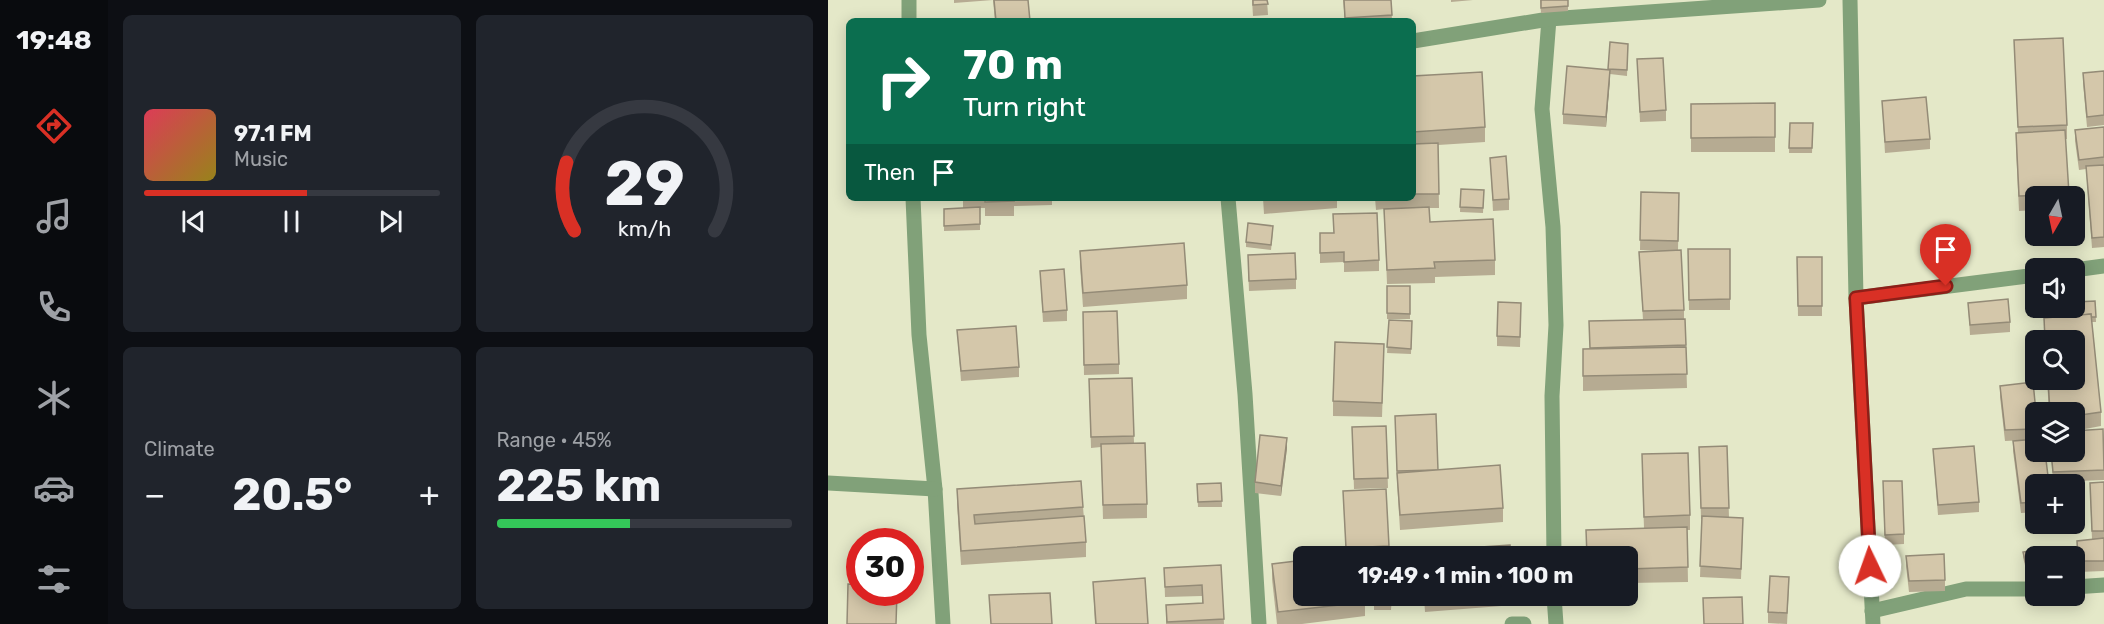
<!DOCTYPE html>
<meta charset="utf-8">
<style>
body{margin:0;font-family:Rubik,sans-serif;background:#20242c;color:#f1f3f6;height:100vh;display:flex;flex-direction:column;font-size:22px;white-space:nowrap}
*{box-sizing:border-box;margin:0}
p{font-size:20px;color:#9ea1a6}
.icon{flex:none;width:33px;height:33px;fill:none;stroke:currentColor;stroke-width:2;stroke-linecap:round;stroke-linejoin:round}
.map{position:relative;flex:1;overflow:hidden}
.details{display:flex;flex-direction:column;gap:15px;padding:15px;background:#0d0f14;width:720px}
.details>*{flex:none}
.guide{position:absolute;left:18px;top:18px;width:570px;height:183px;border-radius:9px;box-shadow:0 3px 15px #0003;background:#0b6e4f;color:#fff;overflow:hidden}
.needle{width:39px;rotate:189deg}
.controls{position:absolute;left:1197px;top:186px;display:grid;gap:12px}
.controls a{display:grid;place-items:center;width:60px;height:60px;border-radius:9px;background:#171b24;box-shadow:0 3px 15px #0003;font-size:30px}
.speed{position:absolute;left:18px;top:528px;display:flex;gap:12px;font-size:30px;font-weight:700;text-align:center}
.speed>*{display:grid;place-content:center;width:78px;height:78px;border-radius:50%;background:#171b24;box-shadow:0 3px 15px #0003;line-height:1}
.speed .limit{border:9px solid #d22;background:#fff;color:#111}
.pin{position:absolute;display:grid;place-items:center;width:51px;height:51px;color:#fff;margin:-62px -26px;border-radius:50% 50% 50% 0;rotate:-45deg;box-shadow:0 0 6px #0007}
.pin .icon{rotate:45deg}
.me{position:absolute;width:66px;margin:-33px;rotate:357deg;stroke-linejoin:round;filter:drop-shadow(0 0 4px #0008)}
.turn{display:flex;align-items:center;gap:21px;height:126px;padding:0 18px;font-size:27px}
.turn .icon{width:78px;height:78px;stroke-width:2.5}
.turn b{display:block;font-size:42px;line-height:51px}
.then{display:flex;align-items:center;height:57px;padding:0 18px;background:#0003;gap:12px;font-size:22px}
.big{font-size:45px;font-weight:700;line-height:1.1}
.details .tile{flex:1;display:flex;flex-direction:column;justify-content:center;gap:9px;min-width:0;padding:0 21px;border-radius:9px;background:#20242c}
.details .dial{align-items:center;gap:0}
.dial svg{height:156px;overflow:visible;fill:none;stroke:#363941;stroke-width:7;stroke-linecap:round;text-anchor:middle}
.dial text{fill:#f1f3f6;stroke:none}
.song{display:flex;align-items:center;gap:18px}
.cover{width:72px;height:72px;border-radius:9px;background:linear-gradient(135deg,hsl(350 70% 55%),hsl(50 70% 35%))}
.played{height:6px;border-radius:3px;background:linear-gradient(90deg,#d93025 55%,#363941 55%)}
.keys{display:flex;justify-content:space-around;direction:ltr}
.heat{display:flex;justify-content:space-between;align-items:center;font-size:33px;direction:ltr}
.charge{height:9px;border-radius:4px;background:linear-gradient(90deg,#34c759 45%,#363941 0)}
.details .tiles{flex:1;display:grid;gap:15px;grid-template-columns:repeat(2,1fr)}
.trip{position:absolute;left:465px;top:546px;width:345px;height:60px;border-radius:9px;background:#171b24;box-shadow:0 3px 15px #0003;font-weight:700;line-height:60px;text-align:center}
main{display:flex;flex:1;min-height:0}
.menu{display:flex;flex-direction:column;width:108px;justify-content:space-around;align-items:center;background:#090b0e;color:#9ea1a6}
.menu .icon{width:42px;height:42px}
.menu .on{color:#d93025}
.menu b{font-size:27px;color:#f1f3f6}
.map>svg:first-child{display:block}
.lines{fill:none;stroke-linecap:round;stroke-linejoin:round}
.street{stroke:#81a179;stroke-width:15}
.wall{fill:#b6ab92}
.shaded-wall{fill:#948b77}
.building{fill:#d4c7aa;stroke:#948b77;stroke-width:1.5}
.route-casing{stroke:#8d1f18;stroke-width:15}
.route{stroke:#d93025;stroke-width:10}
</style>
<main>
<nav class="menu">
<b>19:48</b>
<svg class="icon on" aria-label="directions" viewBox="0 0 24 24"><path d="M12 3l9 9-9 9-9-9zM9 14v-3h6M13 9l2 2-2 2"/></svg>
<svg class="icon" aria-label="music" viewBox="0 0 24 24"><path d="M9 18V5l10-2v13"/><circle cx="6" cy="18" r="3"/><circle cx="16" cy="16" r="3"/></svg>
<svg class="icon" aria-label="phone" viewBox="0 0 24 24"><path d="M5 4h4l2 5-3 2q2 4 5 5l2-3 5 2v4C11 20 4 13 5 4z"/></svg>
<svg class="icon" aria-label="climate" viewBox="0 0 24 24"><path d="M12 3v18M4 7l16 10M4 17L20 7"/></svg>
<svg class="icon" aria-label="car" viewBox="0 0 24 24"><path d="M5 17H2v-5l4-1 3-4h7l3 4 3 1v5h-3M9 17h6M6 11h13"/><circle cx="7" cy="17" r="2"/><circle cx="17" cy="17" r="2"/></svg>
<svg class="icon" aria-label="filters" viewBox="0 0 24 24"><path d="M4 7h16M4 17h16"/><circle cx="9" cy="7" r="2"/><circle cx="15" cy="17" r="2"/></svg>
</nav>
<section class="details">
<div class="tiles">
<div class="tile">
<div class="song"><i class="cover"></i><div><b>97.1 FM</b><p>Music</p></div></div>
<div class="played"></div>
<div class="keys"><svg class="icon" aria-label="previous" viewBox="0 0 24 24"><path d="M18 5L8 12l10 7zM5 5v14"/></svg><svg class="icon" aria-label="pause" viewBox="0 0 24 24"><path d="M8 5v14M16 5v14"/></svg><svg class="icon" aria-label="next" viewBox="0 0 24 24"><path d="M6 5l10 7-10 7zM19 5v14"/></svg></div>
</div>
<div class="tile dial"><svg viewBox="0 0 100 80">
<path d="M14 69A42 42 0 1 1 86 69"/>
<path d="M14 69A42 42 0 0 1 10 34" stroke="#d93025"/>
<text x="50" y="56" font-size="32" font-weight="700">29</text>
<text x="50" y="72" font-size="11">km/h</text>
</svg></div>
<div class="tile"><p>Climate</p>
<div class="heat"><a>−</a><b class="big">20.5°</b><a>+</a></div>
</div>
<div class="tile"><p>Range · 45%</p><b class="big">225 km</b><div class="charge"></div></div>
</div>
</section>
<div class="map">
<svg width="1276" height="624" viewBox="0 0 1276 624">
<rect width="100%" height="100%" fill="#e4e8c8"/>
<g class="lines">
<g class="street">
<polyline points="81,0 81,21"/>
<polyline points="1022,0 1028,298 1045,624"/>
<polyline points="721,19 714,109 725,227 728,325 724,396 726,556"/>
<polyline points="585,41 721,19 991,0"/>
<polyline points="85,198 91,335 107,489 115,624"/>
<polyline points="400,198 417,394 431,624"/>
<polyline points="1246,270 1276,266"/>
<polyline points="1028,298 1208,275"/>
<polyline points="0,483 107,489"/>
<polyline points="1246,587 1276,585"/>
<polyline points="726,596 728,624"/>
<polyline points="1044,611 1138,589 1208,589"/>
<polyline points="684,624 696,624"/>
</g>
</g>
<g class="wall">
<polygon points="126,0 200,0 202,21 167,21 165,0 126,3"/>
<polygon points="424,0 439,0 440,15 425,16"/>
<polygon points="515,0 563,0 564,21 517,21"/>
<polygon points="623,0 645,0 623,2"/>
<polygon points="712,0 740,0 740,11 713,13"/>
<polygon points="1186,40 1239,125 1239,139 1237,139 1241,196 1208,196 1208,210 1191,211 1188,147 1188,133 1190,133"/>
<polygon points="800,44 799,76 782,74 778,127 735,124 735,114 780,69"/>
<polygon points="809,59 838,110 838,121 812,122"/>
<polygon points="1276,71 1276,125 1259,127 1255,83 1255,73"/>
<polygon points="585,76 657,127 657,142 610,145 611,208 601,208 602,222 667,260 667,275 607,277 607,283 559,284 556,209 548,210 547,198 585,198"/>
<polygon points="1054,101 1102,139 1102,149 1057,153"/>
<polygon points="947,103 947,152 863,152 863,104"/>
<polygon points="962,123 985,123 984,153 961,153"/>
<polygon points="1276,127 1276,247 1264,248 1258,169 1251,170 1247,141 1247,130"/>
<polygon points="662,158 681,199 681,210 665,211"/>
<polygon points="633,189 656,190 655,213 632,212"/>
<polygon points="813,192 851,193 850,250 856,310 856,319 857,319 859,388 755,391 755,349 762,349 761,321 815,320 811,252 835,251 812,250"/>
<polygon points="135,198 224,198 224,205 186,206 186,216 157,216 157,208 152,208 152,230 116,231 116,209 135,208"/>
<polygon points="435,198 509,198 509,208 436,214"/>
<polygon points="445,231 443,250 418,247 418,242"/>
<polygon points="492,233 551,260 551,271 516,272 516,262 492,263"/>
<polygon points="860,249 902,249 902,310 861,310"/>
<polygon points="252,251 359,285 359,299 255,307 252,266"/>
<polygon points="969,257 994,257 994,316 970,316"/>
<polygon points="420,265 468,279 468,289 421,291"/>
<polygon points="212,271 239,310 239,321 215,322"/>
<rect x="559" y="286" width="23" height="33"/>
<polygon points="1267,301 1268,322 1264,322 1273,412 1273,426 1246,431 1246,412 1221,412 1219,380 1246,380 1246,340 1216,340 1216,318 1247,316"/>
<polygon points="1140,303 1182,322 1182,332 1142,335"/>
<polygon points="255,312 291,364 291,374 256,375"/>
<polygon points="693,313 692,347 669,346 669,336"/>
<polygon points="561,320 584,321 583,354 559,353"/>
<polygon points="129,330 191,367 191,377 133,381"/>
<polygon points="556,358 554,417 505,416 505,401"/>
<polygon points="304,378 306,443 319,504 319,518 275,519 273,447 263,448 261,379"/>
<polygon points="1172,386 1208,412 1208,512 1193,513 1185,451 1185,441 1200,440 1177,441 1172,397"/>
<polygon points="567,416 610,470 675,508 675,522 572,530 569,481"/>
<polygon points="558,426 560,488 526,489 524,427"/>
<polygon points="899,446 901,518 915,529 913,579 872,577 874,519 873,519 871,447"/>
<polygon points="459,448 453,496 427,493 427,482"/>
<polygon points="1105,449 1151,502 1151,512 1110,515"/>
<polygon points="1223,452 1246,452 1276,457 1276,480 1225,482"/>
<polygon points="814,469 862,515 862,530 859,530 860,582 800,583 800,556 758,556 758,530 816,528"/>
<polygon points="1276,482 1276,571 1250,572 1249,541 1264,539 1262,493"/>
<polygon points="393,483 394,507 370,507 369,484"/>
<polygon points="129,489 255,507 258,542 258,557 133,565 129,504"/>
<polygon points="515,491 561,546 561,555 564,556 506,556 518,555"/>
<polygon points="1055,491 1076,534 1076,544 1057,545"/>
<polygon points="1195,552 1208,556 1208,577 1200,578 1195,557"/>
<polygon points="1078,556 1117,580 1117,591 1081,592 1078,566"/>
<polygon points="444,564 537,602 537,616 474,624 449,624 444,579"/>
<polygon points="393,565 396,624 338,624 338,605 374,603 374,596 337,597 336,568"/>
<polygon points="265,582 320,624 267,624"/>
<polygon points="961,587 959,624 940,623 940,612"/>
<polygon points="546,596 564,596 563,610 546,610"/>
<rect x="566" y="596" width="24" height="10"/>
<polygon points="596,596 686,596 686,605 597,612"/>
</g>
<g class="shaded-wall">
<polygon points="782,70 782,80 778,127 778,117"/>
<polygon points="459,438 459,448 453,496 453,486"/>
</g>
<g class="building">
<polygon points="166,0 200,0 202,21 168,21"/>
<polygon points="425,0 439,0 440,4 425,5"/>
<polygon points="516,0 563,0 564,15 517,18"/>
<polygon points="713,0 740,0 740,6 713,8"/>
<polygon points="1235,38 1239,125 1190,127 1186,40"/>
<polygon points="782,42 800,44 799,70 780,69"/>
<polygon points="835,58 838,110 812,112 809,59"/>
<polygon points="739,66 782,70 778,117 735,114"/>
<polygon points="1276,71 1276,115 1259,117 1255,73"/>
<polygon points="654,72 657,127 585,132 585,76"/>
<polygon points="1098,97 1102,139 1057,142 1054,101"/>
<polygon points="947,103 947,137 863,138 863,104"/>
<polygon points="962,123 985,123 984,148 961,148"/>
<polygon points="1276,127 1276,157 1251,160 1247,130"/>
<polygon points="1237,130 1241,194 1191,196 1188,133"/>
<polygon points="610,143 611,194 585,194 585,144"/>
<polygon points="678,156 681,199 665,200 662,158"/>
<polygon points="1276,165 1276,237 1264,238 1258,166"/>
<polygon points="633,189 656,190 655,208 632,207"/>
<polygon points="813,192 851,193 850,241 812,240"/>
<polygon points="157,198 185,198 186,201 157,202"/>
<polygon points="152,207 152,224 116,226 116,209"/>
<polygon points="601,207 602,222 665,219 667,260 606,262 607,268 559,270 556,209"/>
<polygon points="549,213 551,260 516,262 516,252 492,253 492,233 506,233 505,214"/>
<polygon points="420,223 445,226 443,245 418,242"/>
<polygon points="356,243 359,285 255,293 252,251"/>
<polygon points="860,249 902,249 902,299 861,300"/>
<polygon points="853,250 856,310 815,311 811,252"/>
<polygon points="467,253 468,279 421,281 420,255"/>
<polygon points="969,257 994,257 994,306 970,306"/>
<polygon points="236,269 239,310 215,312 212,271"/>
<polygon points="559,286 582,286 582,314 559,313"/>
<polygon points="1180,299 1182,322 1142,325 1140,303"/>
<polygon points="1267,301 1268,317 1263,317 1263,314 1247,316 1247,302"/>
<polygon points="670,302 693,303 692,337 669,336"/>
<polygon points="289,311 291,364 256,365 255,312"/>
<polygon points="1263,314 1273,412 1246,416 1246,412 1222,412 1220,380 1246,380 1246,340 1217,340 1216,318"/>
<polygon points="857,319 858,345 762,348 761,321"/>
<polygon points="561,320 584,321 583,349 559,347"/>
<polygon points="188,326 191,367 133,371 129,330"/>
<polygon points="507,342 556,344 554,403 505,401"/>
<polygon points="858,347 859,374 755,376 755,349"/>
<polygon points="304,378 306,436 263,437 261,379"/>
<polygon points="1205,382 1208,412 1208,429 1177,430 1172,386"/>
<polygon points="608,414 610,470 569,471 567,416"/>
<polygon points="558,426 560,478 526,479 524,427"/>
<polygon points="1275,429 1276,470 1225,472 1223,452 1246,452 1246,431"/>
<polygon points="432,435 459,438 453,486 427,482"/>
<polygon points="1208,439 1208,452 1217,452 1221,484 1208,484 1208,502 1193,503 1185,441"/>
<polygon points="317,443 319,504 275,505 273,444"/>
<polygon points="899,446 901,508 873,508 871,447"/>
<polygon points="1146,446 1151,502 1110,505 1105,449"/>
<polygon points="860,453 862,515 816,517 814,454"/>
<polygon points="672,465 675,508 572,515 569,473"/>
<polygon points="253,481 255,507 146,515 147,524 256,516 258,542 133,551 129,489"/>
<polygon points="1055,481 1074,481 1076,534 1057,535"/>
<polygon points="1276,482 1276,531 1264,531 1262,483"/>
<polygon points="393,483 394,501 370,502 369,484"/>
<polygon points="558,489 561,546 518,548 515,491"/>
<polygon points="874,516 915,518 913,569 872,566"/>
<polygon points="859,527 860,567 800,569 800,556 759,556 758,530"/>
<polygon points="1276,538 1276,561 1250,561 1249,541"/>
<polygon points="682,545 683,556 594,556 594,551"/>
<polygon points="1212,549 1213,556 1208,556 1208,572 1200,572 1195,552"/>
<polygon points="531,553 531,556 506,556"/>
<polygon points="566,554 591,555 591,556 566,556"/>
<polygon points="1116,554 1117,580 1081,581 1078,556"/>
<rect x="547" y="555" width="17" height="1"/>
<polygon points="476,560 476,596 536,596 537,602 450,612 444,564"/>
<polygon points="393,565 396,619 339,622 338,605 375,603 374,585 337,587 336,568"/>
<polygon points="942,576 961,577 959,613 940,612"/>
<polygon points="317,578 320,624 268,624 265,582"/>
<polygon points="20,584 32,585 32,592 69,592 68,624 19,624"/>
<polygon points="222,593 224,624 163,624 161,595"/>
<rect x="546" y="596" width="17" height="4"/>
<polygon points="597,596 626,596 597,598"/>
<polygon points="914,597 915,624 876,624 875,598"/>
</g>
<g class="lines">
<g class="route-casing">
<polyline id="route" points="1042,566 1028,298 1118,286"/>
</g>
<use href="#route" class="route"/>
</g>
</svg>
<div class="controls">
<a><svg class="needle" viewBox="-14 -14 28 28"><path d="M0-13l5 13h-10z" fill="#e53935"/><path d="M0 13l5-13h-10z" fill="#9ea1a6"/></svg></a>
<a><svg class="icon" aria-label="sound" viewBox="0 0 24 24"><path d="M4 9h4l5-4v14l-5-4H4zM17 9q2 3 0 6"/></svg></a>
<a><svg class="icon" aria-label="search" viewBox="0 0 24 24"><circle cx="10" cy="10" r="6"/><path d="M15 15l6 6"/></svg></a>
<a><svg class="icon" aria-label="layers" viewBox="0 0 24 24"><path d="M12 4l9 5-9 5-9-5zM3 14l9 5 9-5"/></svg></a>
<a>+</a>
<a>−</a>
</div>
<div class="speed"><div class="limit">30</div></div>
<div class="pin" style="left:1118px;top:286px;background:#d93025"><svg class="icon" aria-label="arrive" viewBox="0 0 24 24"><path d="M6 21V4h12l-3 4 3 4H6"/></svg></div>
<svg class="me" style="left:1042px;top:566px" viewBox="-20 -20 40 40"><circle r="19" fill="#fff"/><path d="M0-13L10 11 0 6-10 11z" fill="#d93025"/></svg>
<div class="trip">19:49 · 1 min · 100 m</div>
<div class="guide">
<div class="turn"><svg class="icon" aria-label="right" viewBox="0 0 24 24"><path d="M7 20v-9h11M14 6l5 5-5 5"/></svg><div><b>70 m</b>Turn right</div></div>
<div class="then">Then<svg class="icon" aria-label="arrive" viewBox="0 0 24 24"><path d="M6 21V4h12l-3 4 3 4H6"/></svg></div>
</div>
</div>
</main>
